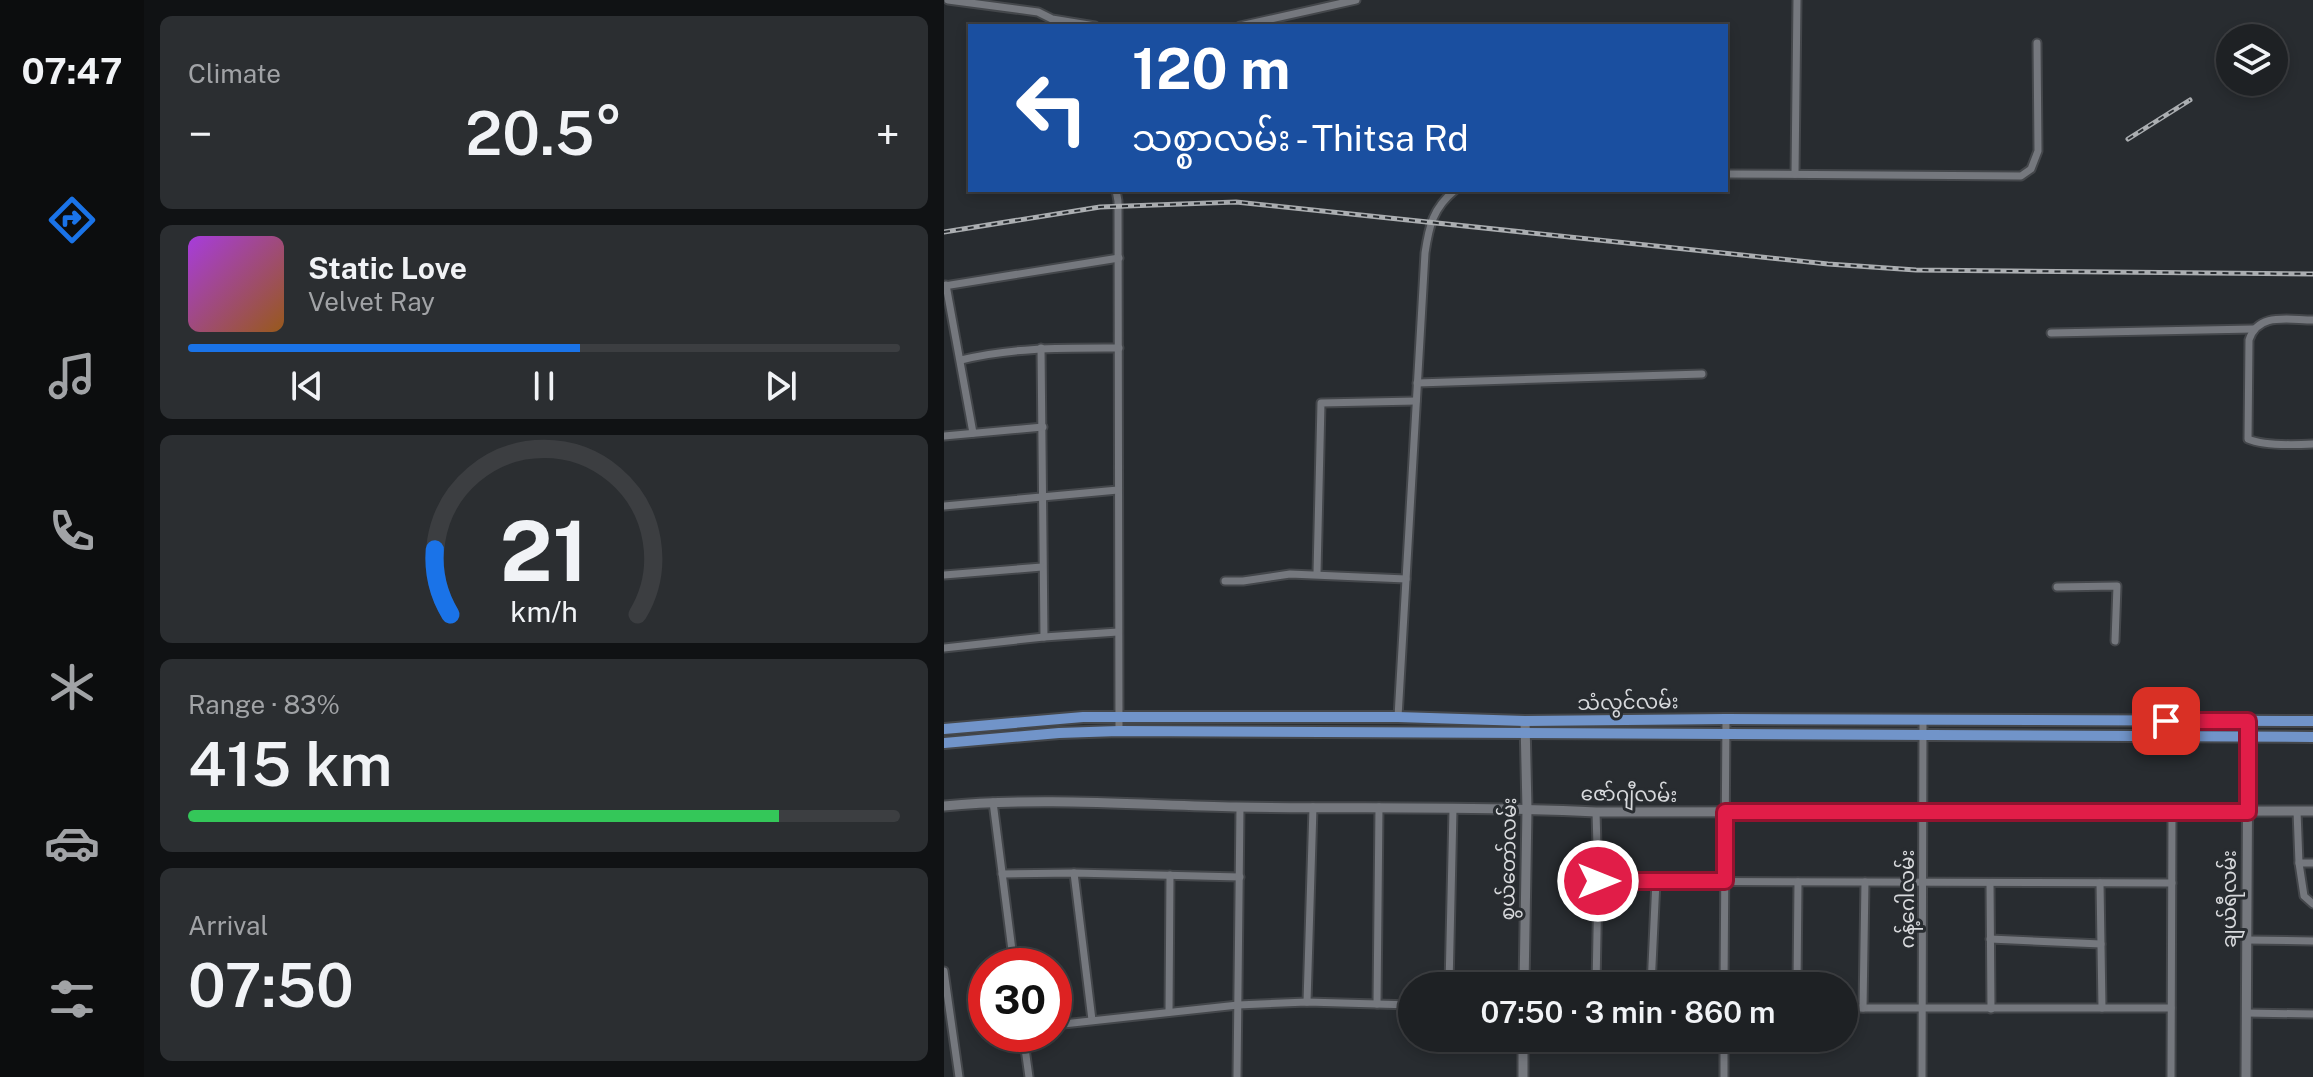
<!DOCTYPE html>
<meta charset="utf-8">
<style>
body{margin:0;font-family:"Public Sans","Noto Sans Myanmar",sans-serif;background:#2b2e31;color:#f1f3f6;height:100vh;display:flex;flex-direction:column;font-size:30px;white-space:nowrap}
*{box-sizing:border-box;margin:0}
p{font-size:26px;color:#a1a3a6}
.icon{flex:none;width:44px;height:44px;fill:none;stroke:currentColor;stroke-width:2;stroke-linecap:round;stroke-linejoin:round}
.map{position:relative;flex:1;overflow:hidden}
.sheet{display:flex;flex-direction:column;gap:16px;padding:16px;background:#101214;width:800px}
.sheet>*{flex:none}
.hud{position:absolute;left:24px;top:24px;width:760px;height:168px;border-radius:0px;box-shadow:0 4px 12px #0003,0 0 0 2px #3c3e41;background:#1a4fa0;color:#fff;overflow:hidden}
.buttons{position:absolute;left:1272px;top:24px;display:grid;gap:16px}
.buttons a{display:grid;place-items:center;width:72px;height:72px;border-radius:50%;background:#1e2124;box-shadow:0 4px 12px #0003,0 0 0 2px #3c3e41;font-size:40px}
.speed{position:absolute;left:24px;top:948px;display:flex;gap:16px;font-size:40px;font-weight:700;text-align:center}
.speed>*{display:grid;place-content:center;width:104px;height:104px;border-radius:50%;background:#1e2124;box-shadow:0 4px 12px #0003,0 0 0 2px #3c3e41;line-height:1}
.speed .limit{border:12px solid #d22;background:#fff;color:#111}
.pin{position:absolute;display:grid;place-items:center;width:68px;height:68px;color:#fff;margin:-34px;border-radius:16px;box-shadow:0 4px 12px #0006}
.me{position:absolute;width:88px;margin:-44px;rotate:90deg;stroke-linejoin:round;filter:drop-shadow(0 0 6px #0008)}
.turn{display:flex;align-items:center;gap:28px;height:168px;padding:0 32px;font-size:36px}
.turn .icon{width:104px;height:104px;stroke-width:2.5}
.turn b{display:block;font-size:56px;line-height:68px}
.big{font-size:60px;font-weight:600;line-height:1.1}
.sheet .widget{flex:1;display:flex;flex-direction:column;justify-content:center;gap:12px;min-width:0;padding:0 28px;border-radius:12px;background:#2b2e31}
.sheet .dial{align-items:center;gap:0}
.dial svg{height:208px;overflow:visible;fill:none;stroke:#3c3e41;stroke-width:7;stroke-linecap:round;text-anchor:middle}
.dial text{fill:#f1f3f6;stroke:none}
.song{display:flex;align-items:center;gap:24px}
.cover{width:96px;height:96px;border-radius:12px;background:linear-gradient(135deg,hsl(280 70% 55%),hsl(30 70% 35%))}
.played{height:8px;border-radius:4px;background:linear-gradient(90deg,#1a73e8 55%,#3c3e41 55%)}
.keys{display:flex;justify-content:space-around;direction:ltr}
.heat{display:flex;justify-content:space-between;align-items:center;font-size:44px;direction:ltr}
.charge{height:12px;border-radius:6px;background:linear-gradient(90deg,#34c759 83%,#3c3e41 0)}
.trip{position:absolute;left:454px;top:972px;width:460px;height:80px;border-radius:40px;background:#1e2124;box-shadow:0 4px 12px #0003,0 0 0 2px #3c3e41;font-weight:600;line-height:80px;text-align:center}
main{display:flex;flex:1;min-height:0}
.menu{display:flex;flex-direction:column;width:144px;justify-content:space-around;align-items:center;background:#0c0d0e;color:#a1a3a6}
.menu .icon{width:56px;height:56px}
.menu .current{color:#1a73e8}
.menu b{font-size:36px;color:#f1f3f6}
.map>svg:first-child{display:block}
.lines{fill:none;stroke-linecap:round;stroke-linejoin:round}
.street-casing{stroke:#44474b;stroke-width:11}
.secondary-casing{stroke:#44474b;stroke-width:13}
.primary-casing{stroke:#44474b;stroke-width:14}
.street{stroke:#75787e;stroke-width:7}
.secondary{stroke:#75787e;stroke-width:9}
.primary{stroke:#7194c9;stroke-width:10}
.rail-casing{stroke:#abaeb1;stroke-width:5}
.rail{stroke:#282c30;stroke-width:2;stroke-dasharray:6;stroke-linecap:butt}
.route-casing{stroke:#92132f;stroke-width:20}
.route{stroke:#e11d48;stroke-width:14}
.labels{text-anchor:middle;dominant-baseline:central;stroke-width:6;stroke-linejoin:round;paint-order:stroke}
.street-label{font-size:20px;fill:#d7d9dc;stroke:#282c30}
</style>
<main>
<nav class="menu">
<b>07:47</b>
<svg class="icon current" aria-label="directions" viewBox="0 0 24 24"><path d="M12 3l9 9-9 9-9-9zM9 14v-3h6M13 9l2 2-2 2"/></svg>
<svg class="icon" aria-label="music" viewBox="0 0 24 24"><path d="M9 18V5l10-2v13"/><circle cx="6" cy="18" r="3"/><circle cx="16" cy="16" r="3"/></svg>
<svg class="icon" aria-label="phone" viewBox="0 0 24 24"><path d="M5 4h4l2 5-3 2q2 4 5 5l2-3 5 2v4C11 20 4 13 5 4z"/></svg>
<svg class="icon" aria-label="climate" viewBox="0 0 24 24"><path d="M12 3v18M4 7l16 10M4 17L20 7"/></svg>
<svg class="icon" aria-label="car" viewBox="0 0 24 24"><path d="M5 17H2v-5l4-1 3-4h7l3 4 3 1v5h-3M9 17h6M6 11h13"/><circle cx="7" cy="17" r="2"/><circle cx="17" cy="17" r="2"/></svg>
<svg class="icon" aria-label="filters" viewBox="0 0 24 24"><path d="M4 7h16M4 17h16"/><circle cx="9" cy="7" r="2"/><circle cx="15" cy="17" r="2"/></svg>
</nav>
<section class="sheet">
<div class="widget"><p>Climate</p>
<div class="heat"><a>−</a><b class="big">20.5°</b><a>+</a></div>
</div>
<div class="widget">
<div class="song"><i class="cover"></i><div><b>Static Love</b><p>Velvet Ray</p></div></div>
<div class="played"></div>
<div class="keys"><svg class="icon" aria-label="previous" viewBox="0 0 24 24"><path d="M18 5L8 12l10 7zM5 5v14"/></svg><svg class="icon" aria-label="pause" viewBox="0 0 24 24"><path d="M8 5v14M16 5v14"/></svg><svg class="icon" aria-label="next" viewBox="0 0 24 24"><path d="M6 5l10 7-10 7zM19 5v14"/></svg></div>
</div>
<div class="widget dial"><svg viewBox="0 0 100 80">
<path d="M14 69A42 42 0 1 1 86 69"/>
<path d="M14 69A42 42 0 0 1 8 44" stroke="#1a73e8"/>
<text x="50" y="56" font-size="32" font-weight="700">21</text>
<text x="50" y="72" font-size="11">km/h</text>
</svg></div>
<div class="widget"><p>Range · 83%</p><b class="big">415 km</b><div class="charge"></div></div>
<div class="widget"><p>Arrival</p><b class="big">07:50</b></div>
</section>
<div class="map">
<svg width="1369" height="1077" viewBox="0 0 1369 1077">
<rect width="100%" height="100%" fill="#282c30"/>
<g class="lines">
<g class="street-casing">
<g id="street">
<polyline points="4,0 94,12 108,19 151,26"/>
<polyline points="296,26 412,0"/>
<polyline points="782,174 1077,176 1087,169 1094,151 1093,43"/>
<polyline points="851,174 853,0"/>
<polyline points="172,190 174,201 175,731"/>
<polyline points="2,285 29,433"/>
<polyline points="0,286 175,258"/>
<path d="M1369,320C1344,320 1314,312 1305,340L1304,439C1320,446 1350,445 1369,444"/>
<polyline points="1107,333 1309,329"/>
<polyline points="97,348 100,637"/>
<path d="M17,360C69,347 122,348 175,348"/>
<polyline points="473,383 758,374"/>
<polyline points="0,436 99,427"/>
<polyline points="0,506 174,490"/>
<polyline points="373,573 377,403 472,401"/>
<polyline points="0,575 98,567"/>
<polyline points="281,581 299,581 346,574 462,579"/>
<polyline points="1113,587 1173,586 1171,641"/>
<polyline points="0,648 100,637 174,632"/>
<path d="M454,717L481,253C485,226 489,208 511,190"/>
<polyline points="49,802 70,966"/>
<polyline points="1353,811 1355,863 1360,896 1369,904"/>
<polyline points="652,812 654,881 652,986"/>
<polyline points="1355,863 1369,863"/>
<polyline points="130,873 148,1020"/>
<polyline points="58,874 130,873 296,877"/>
<polyline points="654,881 1228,883"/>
<polyline points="1046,883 1047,1009"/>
<polyline points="1156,883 1158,1008"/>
<polyline points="1046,939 1157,944"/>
<polyline points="1303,940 1369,941"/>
<polyline points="0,971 15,1077"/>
<polyline points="505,986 509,809"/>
<polyline points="707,986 712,881"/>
<polyline points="780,986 782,719"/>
<polyline points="853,986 854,882"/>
<polyline points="363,1002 369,807"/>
<polyline points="433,1004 435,807"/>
<polyline points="900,1008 1227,1008"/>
<polyline points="919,1008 921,882"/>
<polyline points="225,1012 226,875"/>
<polyline points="1302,1013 1369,1014"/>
<polyline points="110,1025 294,1005 363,1002 468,1005"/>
<polyline points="79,1034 85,1077"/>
<polyline points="293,1077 296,807"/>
<polyline points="780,1077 780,1038"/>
<polyline points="978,1077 979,720"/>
<polyline points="1227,1077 1228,812"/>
</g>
</g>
<g class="secondary-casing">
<g id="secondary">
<path d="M0,806C97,797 195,805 292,807C412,809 532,806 652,812L1369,811"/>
<polyline points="580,986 583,809 581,721"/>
<polyline points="579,1077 579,1038"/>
<polyline points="1302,1077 1304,721"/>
</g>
</g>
<g class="primary-casing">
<g id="primary">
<polyline points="0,729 139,717 454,717 581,721 782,719 1369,721"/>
<polyline points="0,743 115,733 175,731 1369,737"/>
</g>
</g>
<use href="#street" class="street"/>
<use href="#secondary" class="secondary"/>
<use href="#primary" class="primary"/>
<g class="rail-casing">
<g id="rail">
<polyline points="1330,48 1331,47"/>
<polyline points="1184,139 1246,100"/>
<polyline points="0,232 156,207 292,202 884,264 972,270 1369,274"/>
</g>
</g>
<use href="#rail" class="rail"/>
</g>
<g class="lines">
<g class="route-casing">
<polyline id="route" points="654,881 781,881 781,812 1304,812 1304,721 1222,721"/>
</g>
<use href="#route" class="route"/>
</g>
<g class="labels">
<g class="street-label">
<text transform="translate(684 702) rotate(-1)">သံလွင်လမ်း</text>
<text transform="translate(685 794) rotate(1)">ဇော်ဂျီလမ်း</text>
<text transform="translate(564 859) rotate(-89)">စွယ်တော်လမ်း</text>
<text transform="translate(963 899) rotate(-90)">ဂန့်ဂေါလမ်း</text>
<text transform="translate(1285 899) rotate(-90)">ချယ်ရီလမ်း</text>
</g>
</g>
</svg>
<div class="buttons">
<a><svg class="icon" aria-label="layers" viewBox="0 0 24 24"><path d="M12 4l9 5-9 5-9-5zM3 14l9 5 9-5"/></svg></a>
</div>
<div class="speed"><div class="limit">30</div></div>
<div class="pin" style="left:1222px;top:721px;background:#d93025"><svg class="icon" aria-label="arrive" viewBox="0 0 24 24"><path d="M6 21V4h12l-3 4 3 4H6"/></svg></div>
<svg class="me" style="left:654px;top:881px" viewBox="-20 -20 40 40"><circle r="17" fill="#e11d48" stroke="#fff" stroke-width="3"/><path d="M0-11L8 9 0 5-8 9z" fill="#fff"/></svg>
<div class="trip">07:50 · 3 min · 860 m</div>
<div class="hud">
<div class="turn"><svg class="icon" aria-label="left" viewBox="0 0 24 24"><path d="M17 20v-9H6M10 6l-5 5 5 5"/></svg><div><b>120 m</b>သစ္စာလမ်း - Thitsa Rd</div></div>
</div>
</div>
</main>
